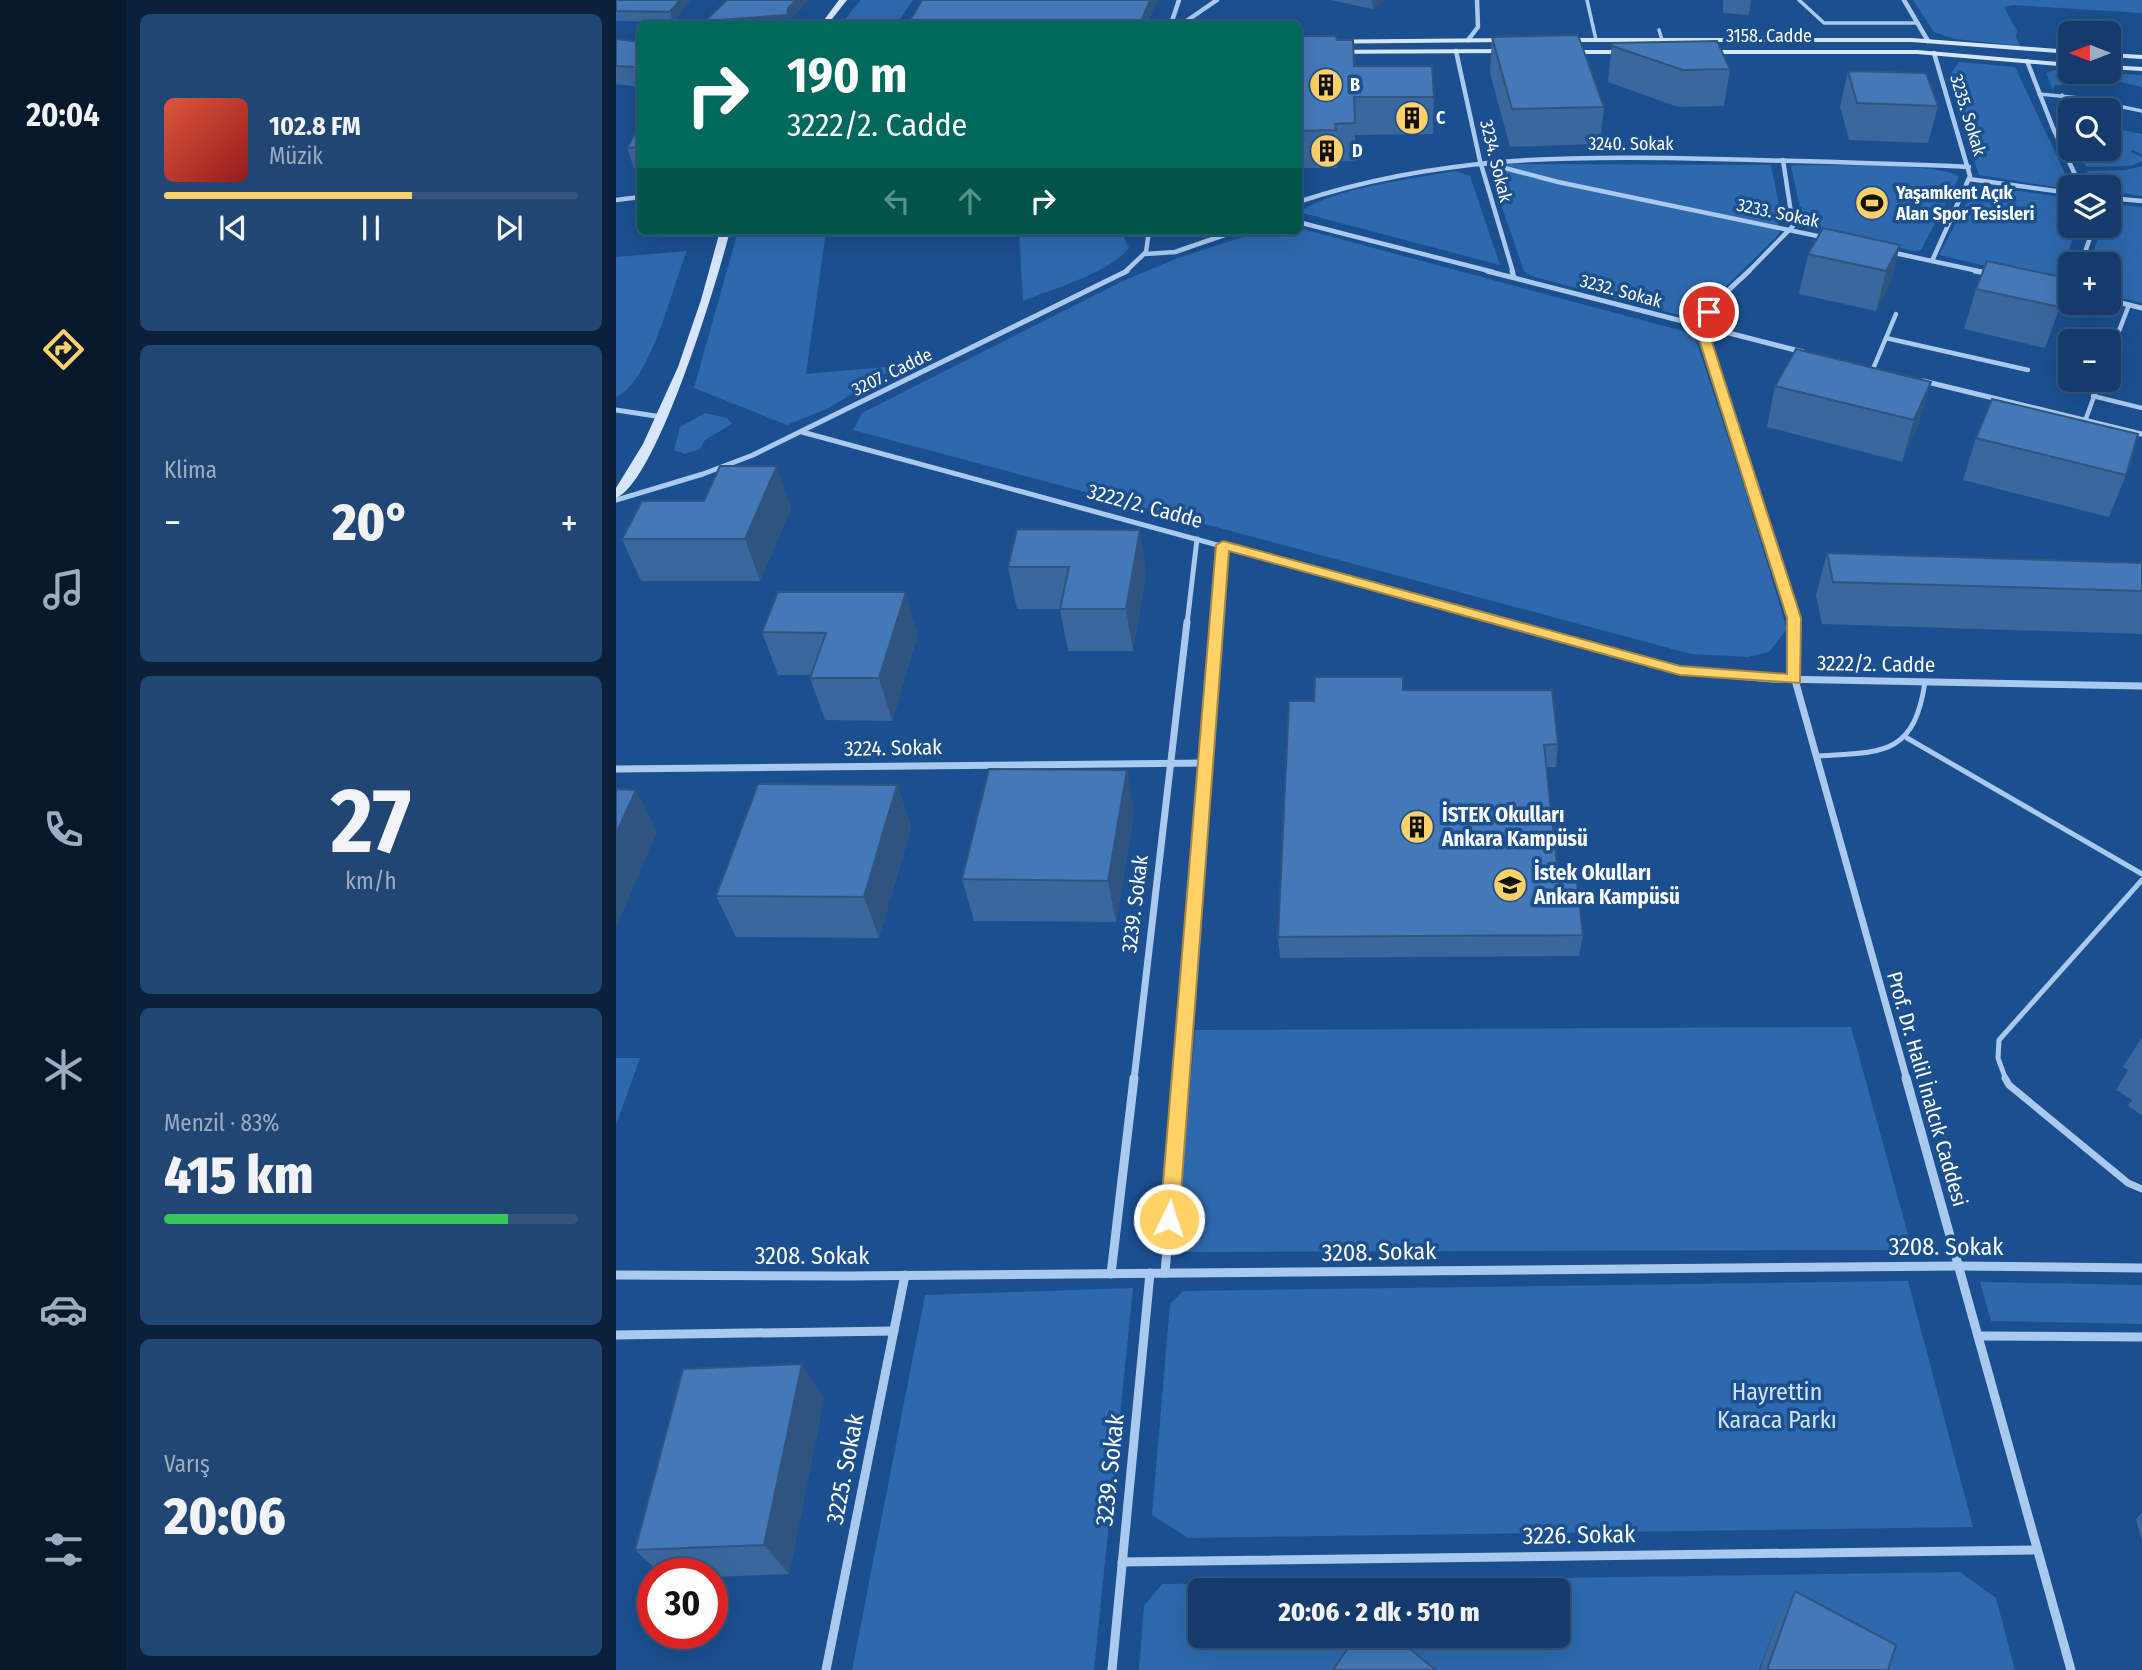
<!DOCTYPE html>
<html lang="tr">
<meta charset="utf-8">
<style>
body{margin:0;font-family:"Fira Sans Condensed",sans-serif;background:#214673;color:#f1f3f6;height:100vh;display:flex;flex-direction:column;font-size:26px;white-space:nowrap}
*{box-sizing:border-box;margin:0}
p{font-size:23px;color:#9dadc1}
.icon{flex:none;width:38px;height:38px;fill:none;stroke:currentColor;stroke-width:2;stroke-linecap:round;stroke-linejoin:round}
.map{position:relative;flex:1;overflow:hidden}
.details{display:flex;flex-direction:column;gap:14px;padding:14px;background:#0b203b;width:490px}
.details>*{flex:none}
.banner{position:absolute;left:21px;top:21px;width:665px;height:214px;border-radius:10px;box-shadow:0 7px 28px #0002,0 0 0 2px #33557e;background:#00695c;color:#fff;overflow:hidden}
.needle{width:46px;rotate:270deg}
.fabs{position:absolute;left:1442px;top:21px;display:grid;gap:14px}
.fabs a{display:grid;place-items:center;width:63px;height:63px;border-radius:10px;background:#143b6b;box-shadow:0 7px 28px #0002,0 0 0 2px #33557e;font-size:35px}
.speed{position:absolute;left:21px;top:1558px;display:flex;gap:14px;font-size:35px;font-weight:700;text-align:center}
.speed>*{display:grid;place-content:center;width:91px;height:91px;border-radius:50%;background:#143b6b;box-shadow:0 7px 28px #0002,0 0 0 2px #33557e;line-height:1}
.speed .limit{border:10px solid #d22;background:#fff;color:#111}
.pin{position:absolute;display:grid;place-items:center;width:60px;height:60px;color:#fff;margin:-30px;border:4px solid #fff;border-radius:50%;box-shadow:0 2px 7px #0007}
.me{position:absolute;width:77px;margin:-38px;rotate:4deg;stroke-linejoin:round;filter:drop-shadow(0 0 5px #0008)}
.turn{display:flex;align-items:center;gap:24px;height:147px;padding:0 35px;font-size:32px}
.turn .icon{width:91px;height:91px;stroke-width:2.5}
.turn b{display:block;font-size:49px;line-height:60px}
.lanes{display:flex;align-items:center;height:66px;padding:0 35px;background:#0003;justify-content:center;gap:35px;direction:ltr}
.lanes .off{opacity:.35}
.big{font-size:52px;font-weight:800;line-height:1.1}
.details .card{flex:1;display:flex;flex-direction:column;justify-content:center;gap:10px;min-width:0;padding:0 24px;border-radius:10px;background:#214673}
.details .dial{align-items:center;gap:0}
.dial b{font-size:91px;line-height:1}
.song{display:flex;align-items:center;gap:21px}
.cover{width:84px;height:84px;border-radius:10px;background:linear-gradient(135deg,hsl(10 70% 55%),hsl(0 70% 35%))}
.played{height:7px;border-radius:4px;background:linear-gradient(90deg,#ffd166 60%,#33557e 60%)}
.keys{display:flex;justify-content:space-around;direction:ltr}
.heat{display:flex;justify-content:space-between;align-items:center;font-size:38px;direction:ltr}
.charge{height:10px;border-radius:5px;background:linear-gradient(90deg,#34c759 83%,#33557e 0)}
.trip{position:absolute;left:572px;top:1578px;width:382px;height:70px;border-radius:10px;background:#143b6b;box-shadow:0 7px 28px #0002,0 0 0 2px #33557e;font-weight:800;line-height:70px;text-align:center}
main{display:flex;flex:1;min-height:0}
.tabs{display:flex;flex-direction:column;width:126px;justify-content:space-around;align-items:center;background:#08182b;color:#9dadc1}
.tabs .icon{width:49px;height:49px}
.tabs .active{color:#ffd166}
.tabs b{font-size:32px;color:#f1f3f6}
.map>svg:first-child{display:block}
.green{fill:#2e69ad;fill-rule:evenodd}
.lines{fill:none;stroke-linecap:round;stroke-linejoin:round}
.lane-far3{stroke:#a9c9ee;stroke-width:3.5}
.lane-far2{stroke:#a9c9ee;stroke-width:4.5}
.lane-far1{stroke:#a9c9ee;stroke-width:5}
.lane{stroke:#a9c9ee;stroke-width:7}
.street-far3{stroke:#a9c9ee;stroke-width:4.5}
.street-far2{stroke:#a9c9ee;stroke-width:5}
.street-far1{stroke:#a9c9ee;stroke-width:7}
.street{stroke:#a9c9ee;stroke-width:9}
.secondary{fill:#d6e6fa;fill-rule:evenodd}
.wall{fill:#3a679d}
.shaded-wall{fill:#305480}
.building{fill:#4478b7;stroke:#305480;stroke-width:2}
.route{fill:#ffd166;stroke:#a68842;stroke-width:2}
.labels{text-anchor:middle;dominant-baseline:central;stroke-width:7;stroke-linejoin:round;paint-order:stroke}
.far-street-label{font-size:18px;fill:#fff;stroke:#1b4f8f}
.far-poi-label{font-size:18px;font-weight:bold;fill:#fff;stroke:#1b4f8f;text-anchor:start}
.street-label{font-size:21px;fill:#fff;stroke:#1b4f8f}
.poi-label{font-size:21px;font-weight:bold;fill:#fff;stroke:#1b4f8f;text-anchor:start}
.near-street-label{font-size:24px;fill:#fff;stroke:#1b4f8f}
.near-park-label{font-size:24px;fill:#cfe3fa;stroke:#1b4f8f}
</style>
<main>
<nav class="tabs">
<b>20:04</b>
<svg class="icon active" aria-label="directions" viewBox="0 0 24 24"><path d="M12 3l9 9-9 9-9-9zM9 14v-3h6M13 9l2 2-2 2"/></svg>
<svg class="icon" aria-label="music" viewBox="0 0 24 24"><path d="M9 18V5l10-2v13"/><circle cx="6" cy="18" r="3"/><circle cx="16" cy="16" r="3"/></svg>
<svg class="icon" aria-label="phone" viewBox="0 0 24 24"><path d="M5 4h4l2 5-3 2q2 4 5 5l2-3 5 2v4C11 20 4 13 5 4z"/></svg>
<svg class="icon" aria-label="climate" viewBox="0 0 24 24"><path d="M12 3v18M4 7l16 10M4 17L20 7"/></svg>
<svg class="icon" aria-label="car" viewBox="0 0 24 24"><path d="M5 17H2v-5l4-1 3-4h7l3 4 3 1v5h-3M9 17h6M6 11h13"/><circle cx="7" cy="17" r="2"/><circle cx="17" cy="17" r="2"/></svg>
<svg class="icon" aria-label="filters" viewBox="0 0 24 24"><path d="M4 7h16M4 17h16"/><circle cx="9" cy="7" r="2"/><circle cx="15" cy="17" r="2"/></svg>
</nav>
<section class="details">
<div class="card">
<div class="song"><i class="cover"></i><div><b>102.8 FM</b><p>Müzik</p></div></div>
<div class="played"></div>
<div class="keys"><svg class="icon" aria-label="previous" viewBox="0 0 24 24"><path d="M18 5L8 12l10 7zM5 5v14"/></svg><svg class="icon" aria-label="pause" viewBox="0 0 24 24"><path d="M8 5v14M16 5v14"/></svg><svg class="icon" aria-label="next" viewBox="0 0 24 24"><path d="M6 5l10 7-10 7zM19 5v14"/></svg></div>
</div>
<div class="card"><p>Klima</p>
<div class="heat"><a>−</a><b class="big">20°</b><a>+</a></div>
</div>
<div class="card dial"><b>27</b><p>km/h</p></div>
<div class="card"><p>Menzil · 83%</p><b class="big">415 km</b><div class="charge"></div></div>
<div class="card"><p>Varış</p><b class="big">20:06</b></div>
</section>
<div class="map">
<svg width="1526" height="1670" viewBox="0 0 1526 1670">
<rect width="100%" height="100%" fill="#1b4f8f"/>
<g class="green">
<polygon points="245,0 297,0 284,19 304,21 302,24 225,24"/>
<polygon points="1297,0 1526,0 1526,13 1397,5 1388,7 1401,31 1400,37 1404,46 1339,39 1318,32"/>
<polygon points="1343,62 1399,67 1455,186 1444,188 1363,175 1331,79"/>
<path d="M1439,70L1526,75V87C1501,82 1466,66 1445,85H1439L1437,90L1430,73Z"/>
<polygon points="1493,127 1526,134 1526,155 1517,150 1520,148 1514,152 1526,157 1526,161 1515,166 1470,167 1463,151 1502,157 1504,151 1493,148"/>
<polygon points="888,164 1155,165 1166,221 1162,224 1163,234 1077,319 915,276 908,271 872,167 878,169"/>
<path d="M1180,165C1209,166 1326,162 1343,177L1305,250L1298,251L1188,226L1175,166Z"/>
<path d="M1526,166V196C1507,194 1493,190 1476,183L1471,171L1509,170Z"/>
<path d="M839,171L854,176L884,265L683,212C718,188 795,179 839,171Z"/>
<polygon points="1360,185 1454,198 1454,226 1468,226 1462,226 1440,282 1323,255"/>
<polygon points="1494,204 1526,207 1526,303 1493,295 1493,264 1473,264 1486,226 1493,226"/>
<polygon points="683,228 1078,334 1129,490 1171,629 1153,652 1132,657 1075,654 237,430 246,413 505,282 559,259 645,231 682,231"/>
<polygon points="122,231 210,231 190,374 281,366 213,408 171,425 78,388"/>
<path d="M403,231H505L513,248C491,274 439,288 407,301Z"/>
<path d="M71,251C56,286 35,383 0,397V257Z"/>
<polygon points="89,413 111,418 116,424 89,440 84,449 69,454 58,450 64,427"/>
<polygon points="1235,1027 1293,1238 1281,1250 570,1252 562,1226 579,1030"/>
<polygon points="0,1058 24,1058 0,1125"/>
<polygon points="1292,1281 1357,1527 572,1538 536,1515 554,1304 567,1291"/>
<polygon points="1364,1282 1526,1285 1526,1324 1375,1321"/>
<polygon points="517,1288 478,1670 236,1670 309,1295"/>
<path d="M1344,1572L1380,1598L1399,1670H1256L1162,1619L1143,1670H523L528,1606L546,1584ZM584,1591H942V1636H584Z"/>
</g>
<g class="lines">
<g class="lane-far3">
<polyline points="971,0 980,40"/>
<polyline points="1183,0 1208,23 1302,23"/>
<polyline points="1043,30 1046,40"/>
<polyline points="1423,94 1464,98 1526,111"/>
<polyline points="1446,95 1454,114"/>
<polyline points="1477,149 1491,152"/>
</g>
<g class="lane-far2">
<polyline points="1270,338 1412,370"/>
<polyline points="1493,357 1513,305"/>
<polyline points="1257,369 1280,314"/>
<polyline points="1477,396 1526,408"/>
<polyline points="1469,421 1484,380"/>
</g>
<g class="lane-far1">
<polyline points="1291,738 1526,874"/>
<path d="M1200,756C1265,752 1298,757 1309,682"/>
<polyline points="1390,1080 1382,1058 1383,1040 1526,880"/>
</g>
<polyline class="lane" points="1389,1078 1393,1085 1512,1183 1526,1189"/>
<g class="street-far3">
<polyline points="1288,0 1312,41"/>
<polyline points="555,24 563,0"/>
<polyline points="566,24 601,0"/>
<polyline points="852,40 862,27 861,0"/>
<polyline points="840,51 864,161 897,272"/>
<polyline points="1411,61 1437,128 1465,187"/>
<polyline points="870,163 942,182 1211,238"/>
<polyline points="1353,179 1454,193"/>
<polyline points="1493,198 1526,201"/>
<polyline points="0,200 24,197"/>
<path d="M682,202C821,156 953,155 1098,159C1183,161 1268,163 1353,167"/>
<polyline points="682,222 877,272"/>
<polyline points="1274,252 1367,272"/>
<polyline points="530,254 559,252 620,231"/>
<polyline points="1316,261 1354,176 1318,53"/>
<polyline points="1465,264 1478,226"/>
<polyline points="509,272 530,252 533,231"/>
<polyline points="1132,272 1177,226 1167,160"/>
</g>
<g class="street-far2">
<polyline points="871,271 1187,352"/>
<polyline points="896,271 898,277"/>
<path d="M1133,271C1116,288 1085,309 1088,336L1178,624"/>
<polyline points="1359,271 1375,274"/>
<polyline points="1493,300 1526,308"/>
<polyline points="1307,381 1526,434"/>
<polyline points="0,410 46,417"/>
<polyline points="186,432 892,624"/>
<polyline points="0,500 87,474 137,455 511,271"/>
<polyline points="571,624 581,539"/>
<polyline points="601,624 607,545"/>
</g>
<g class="street-far1">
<polyline points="885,622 1064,671 1156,679 1526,686"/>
<polyline points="1178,622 1179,680 1291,1080"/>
<polyline points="0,769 590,763"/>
<polyline points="518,1080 571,622"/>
<polyline points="564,1080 601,622"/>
</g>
<g class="street">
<polyline points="1290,1078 1455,1670"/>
<polyline points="549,1273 565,1078"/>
<polyline points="495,1274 518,1078"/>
<polyline points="0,1275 232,1276 1342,1266 1526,1268"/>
<polyline points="0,1335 278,1331"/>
<polyline points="1362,1336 1526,1337"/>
<polyline points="506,1562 1421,1550"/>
<polyline points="210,1670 289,1275"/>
<polyline points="496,1670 534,1273"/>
</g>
<g class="secondary">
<polygon points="223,0 231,0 212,24 205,24"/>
<polygon points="896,38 896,42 893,42 682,44 682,40"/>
<polygon points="945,38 1296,38 1454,50 1454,54 1296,42 942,42 941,40"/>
<polygon points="898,49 899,51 895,53 682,54 682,50"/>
<polygon points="947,50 1014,50 1018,52 1014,54 950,54 946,52"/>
<polygon points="1090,50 1301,50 1454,63 1454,67 1301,54 1087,54 1086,52"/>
<polygon points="1493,53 1526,55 1526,59 1493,57"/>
<polygon points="1493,65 1526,67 1526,71 1493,69"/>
<path d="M104,231H114C102,278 41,482 0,498V488L27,444L62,367L85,300Z"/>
</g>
</g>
<g class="wall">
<polygon points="0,0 75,0 57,22 0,21"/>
<polygon points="714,0 770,0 757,9"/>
<polygon points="1107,0 1135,0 1133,15 1107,13"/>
<polygon points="683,36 721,40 738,66 818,97 817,134 739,135 739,161 720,161 721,168 682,168"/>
<polygon points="876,37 988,107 984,144 894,147 874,73"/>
<polygon points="0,39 24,42 24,87 0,84"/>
<polygon points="996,43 1114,69 1108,106 1062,107 992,82"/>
<polygon points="1232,71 1322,106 1312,143 1233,140 1224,107"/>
<polygon points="24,147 24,168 18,168 11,148"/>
<polygon points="1284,245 1274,284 1260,311 1183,294 1192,254"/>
<polygon points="1454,279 1429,348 1348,329 1360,289"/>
<polygon points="1180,349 1303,423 1286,462 1151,427 1159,386"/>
<polygon points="1360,438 1510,475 1493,517 1347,480"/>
<polygon points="175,508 144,581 25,581 6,539"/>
<polygon points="401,529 530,572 517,651 452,651 444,609 401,609 392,567"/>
<polygon points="1211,553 1526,563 1526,634 1206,624 1200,595"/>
<polygon points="162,592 302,634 276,721 209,720 194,678 195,675 162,675 146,632"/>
<polygon points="787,690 942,744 940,767 930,767 941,866 967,935 963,956 664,958 662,937"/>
<polygon points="281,785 295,827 263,938 120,937 100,896"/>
<polygon points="518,812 500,922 358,921 346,879"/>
<polygon points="1526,1037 1526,1115 1512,1106 1516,1100 1500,1090 1512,1070 1507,1067"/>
<polygon points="208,1398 173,1574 96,1577 96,1573 44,1573 19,1550"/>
<polygon points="1526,1513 1526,1541 1520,1519"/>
<polygon points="1179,1591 1272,1670 1144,1670 1162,1619"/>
</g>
<g class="shaded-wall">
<polygon points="64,0 75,0 57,22 54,12"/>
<polygon points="180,0 193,0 175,19 174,24 90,24 89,21 172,8"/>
<polygon points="534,0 542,0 531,24 524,24"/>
<polygon points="756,0 770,0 757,9"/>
<polygon points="24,62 24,80 20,67"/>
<polygon points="1284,245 1274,284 1260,311 1270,271"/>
<polygon points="1315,382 1303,423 1286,462 1298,420"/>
<polygon points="161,466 175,508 144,581 129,539"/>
<polygon points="524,530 530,572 517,651 510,609"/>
<polygon points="290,592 302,634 276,721 263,678"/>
<polygon points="511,770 518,812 500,922 492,881"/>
<polygon points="281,785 295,827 263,938 248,897"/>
<polygon points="20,790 41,832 0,928 0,834"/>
<polygon points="186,1364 208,1398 173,1574 148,1545"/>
</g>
<g class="building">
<polygon points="0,0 64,0 54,12 0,11"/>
<polygon points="111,0 180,0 172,8 171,15 89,21"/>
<polygon points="306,0 534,0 524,24 292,24"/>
<polygon points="962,35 988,107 896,109 876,37"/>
<polygon points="683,36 720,36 721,40 737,40 738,66 816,66 818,97 738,97 739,123 719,124 720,130 682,131"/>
<polygon points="0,39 24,42 24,62 20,67 0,66"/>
<polygon points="1101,41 1114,69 1067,70 996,46 996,43"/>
<polygon points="1232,71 1310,73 1322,106 1241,103"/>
<polygon points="24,125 24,147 11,148"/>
<polygon points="1207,228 1284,245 1270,271 1192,254"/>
<polygon points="1371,261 1454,279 1443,307 1360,289"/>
<polygon points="1180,349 1315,382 1298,420 1159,386"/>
<polygon points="1376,399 1522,434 1510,475 1360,438"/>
<polygon points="104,466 161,466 129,539 6,539 26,501 88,501"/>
<polygon points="401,529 524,530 510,609 444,609 453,567 392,567"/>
<polygon points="1211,553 1526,563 1526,591 1217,582"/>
<polygon points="162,592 290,592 263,678 194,678 210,633 146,632"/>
<polygon points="699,677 787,677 787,690 936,690 942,744 928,745 941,866 959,865 967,935 662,937 673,701 698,701"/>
<polygon points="373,769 511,770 492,881 346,879"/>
<polygon points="142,784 281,785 248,897 100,896"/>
<polygon points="0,789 20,790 0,834"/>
<polygon points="186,1364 148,1545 19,1550 67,1369"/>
<polygon points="1179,1591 1280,1645 1272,1670 1151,1670"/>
<polygon points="740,1636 778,1636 820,1670 717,1670"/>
</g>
<path class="route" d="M1093,309L1098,312L1092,327L1094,336L1185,618L1184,683L1064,675L613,551L563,1219L560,1226L553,1228L546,1226L544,1219L600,545L607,541L611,542L1064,666L1171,674V618L1082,336C1081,327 1083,312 1093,309Z"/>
<defs>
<g id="building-disc" transform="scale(1.75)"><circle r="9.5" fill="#ffd166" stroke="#1b4f8f"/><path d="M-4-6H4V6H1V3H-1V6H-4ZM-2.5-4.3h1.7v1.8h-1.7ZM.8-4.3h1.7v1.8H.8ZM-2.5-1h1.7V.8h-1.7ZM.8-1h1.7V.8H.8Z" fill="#111"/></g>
<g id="stadium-disc" transform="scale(1.75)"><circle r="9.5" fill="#ffd166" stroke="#1b4f8f"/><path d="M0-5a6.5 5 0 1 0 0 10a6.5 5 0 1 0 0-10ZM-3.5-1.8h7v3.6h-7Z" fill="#111"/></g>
<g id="school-disc" transform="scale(1.75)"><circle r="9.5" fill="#ffd166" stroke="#1b4f8f"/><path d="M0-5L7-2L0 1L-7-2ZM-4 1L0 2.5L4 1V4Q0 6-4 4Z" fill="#111"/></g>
</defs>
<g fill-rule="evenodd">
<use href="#building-disc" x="710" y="85"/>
<use href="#building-disc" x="796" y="118"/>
<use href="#building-disc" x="711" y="151"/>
<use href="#stadium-disc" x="1256" y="203"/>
<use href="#building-disc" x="801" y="827"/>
<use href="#school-disc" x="894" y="885"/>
</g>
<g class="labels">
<g class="far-street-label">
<text x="1153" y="36">3158. Cadde</text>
<text transform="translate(1352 115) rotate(73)">3235. Sokak</text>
<text x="1015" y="144">3240. Sokak</text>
<text transform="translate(880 161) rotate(76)">3234. Sokak</text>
<text transform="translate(1162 213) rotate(12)">3233. Sokak</text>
<text transform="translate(1005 291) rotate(15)">3232. Sokak</text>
<text transform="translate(276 372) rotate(-26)">3207. Cadde</text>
</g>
<g class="far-poi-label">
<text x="734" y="85">B</text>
<text x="820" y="118">C</text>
<text x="736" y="151">D</text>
<text x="1280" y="193">Yaşamkent Açık<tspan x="1280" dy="21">Alan Spor Tesisleri</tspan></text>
</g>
<g class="street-label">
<text transform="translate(529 506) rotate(15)">3222/2. Cadde</text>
<text transform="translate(1260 664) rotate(1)">3222/2. Cadde</text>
<text transform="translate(277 748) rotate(-1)">3224. Sokak</text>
<text transform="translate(519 904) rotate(-83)">3239. Sokak</text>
<text transform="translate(1311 1089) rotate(74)">Prof. Dr. Halil İnalcık Caddesi</text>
</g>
<g class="poi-label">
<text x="826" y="815">İSTEK Okulları<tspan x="826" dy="24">Ankara Kampüsü</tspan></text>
<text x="918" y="873">İstek Okulları<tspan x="918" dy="24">Ankara Kampüsü</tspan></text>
</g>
<g class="near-street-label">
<text x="1330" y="1247">3208. Sokak</text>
<text transform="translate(763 1252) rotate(-1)">3208. Sokak</text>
<text x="196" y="1256">3208. Sokak</text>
<text transform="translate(229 1469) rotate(-79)">3225. Sokak</text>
<text transform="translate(494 1470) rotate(-84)">3239. Sokak</text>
<text transform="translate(963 1535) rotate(-1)">3226. Sokak</text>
</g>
<g class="near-park-label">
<text x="1161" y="1392">Hayrettin<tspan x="1161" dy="28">Karaca Parkı</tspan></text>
</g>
</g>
</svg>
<div class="fabs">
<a><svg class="needle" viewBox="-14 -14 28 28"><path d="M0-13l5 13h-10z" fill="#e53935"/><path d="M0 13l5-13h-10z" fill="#9dadc1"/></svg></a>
<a><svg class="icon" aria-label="search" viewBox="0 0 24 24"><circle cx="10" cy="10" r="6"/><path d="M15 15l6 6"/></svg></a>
<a><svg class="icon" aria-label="layers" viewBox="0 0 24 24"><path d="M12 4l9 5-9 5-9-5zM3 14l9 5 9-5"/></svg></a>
<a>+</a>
<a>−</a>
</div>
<div class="speed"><div class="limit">30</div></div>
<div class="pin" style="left:1093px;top:312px;background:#d93025"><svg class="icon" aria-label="arrive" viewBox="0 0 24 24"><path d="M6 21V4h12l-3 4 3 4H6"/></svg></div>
<svg class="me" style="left:553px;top:1219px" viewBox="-20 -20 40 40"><circle r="17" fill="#ffd166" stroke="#fff" stroke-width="3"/><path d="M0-11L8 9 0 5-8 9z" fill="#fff"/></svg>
<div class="trip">20:06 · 2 dk · 510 m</div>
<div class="banner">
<div class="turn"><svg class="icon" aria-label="right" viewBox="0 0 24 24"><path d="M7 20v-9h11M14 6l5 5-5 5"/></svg><div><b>190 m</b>3222/2. Cadde</div></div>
<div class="lanes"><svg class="icon off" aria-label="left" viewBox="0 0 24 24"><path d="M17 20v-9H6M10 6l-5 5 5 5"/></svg><svg class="icon off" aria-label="ahead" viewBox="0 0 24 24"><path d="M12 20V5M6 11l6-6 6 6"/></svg><svg class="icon" aria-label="right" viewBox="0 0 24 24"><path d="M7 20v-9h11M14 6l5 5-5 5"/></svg></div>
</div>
</div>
</main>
